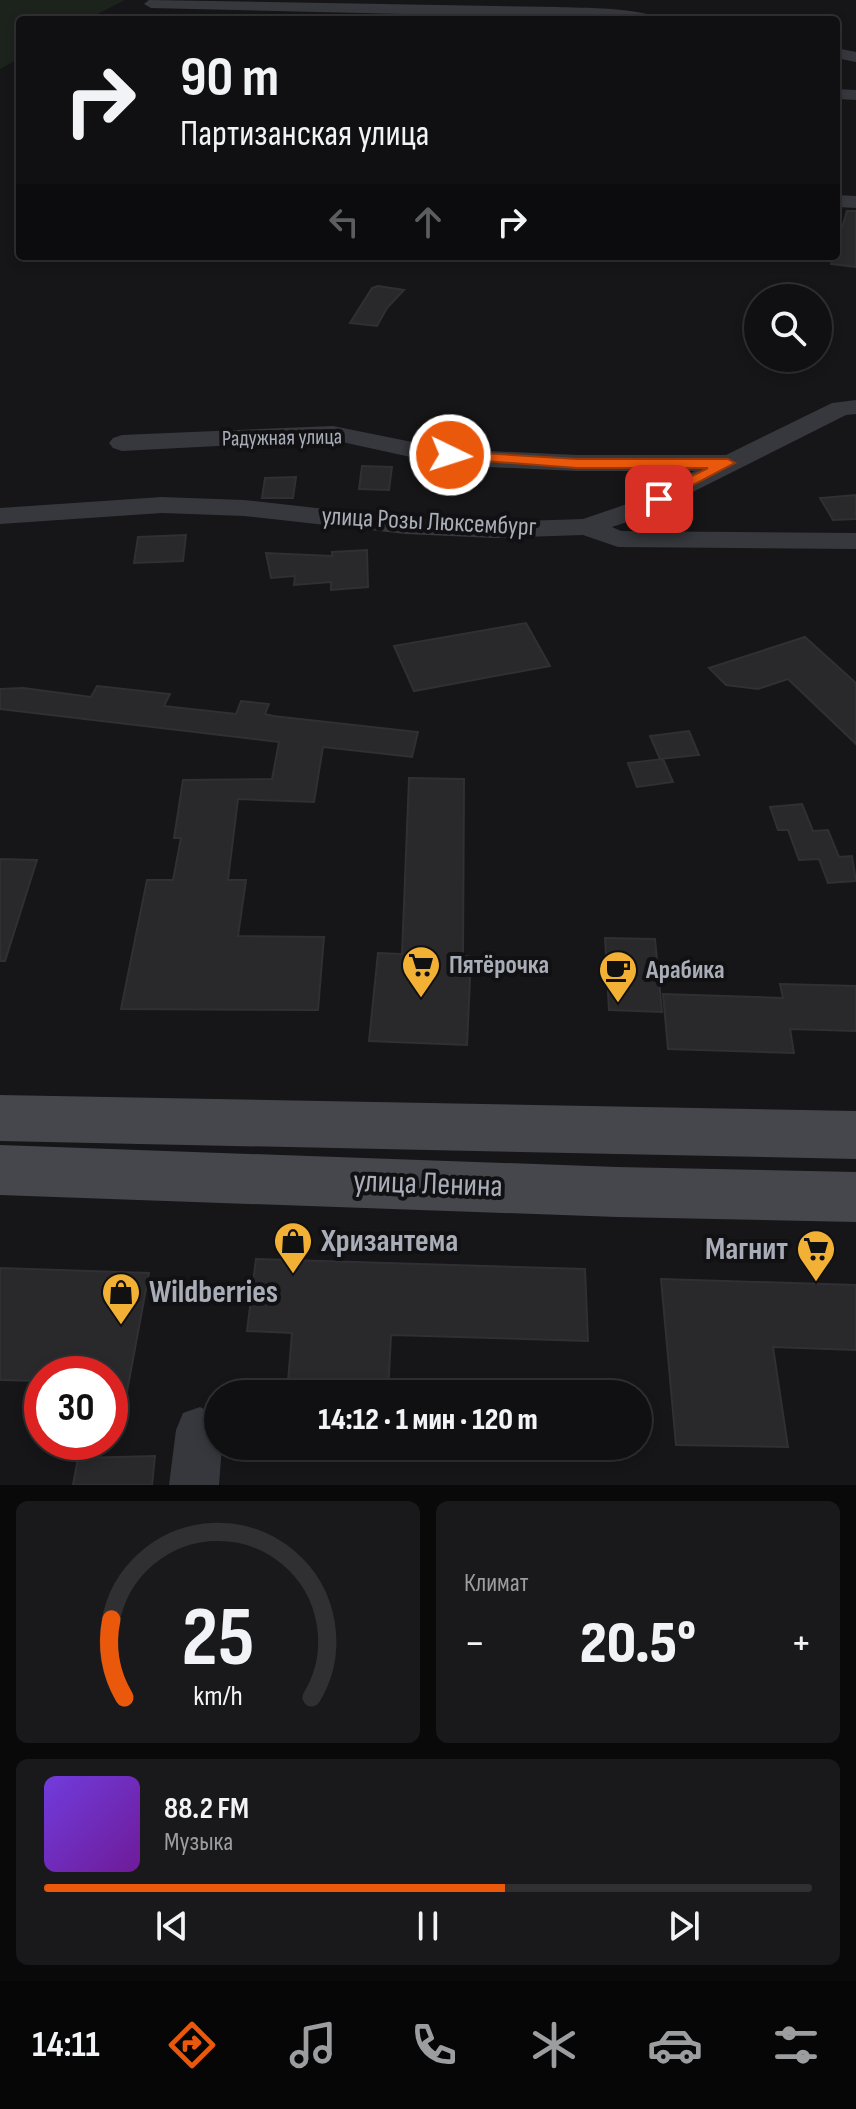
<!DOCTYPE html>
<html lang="ru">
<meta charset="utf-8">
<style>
body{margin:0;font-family:"Sofia Sans Condensed",sans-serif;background:#19191b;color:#f1f3f6;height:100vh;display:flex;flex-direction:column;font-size:30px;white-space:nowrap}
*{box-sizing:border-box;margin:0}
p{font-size:26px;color:#9c9d9f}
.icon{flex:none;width:44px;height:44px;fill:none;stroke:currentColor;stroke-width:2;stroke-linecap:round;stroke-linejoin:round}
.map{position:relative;height:1485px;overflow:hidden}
.panel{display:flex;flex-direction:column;gap:16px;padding:16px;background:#09090a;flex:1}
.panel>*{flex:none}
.hud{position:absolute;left:16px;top:16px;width:824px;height:244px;border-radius:8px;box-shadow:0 4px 12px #0003,0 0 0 2px #303032;background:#101012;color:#f1f3f6;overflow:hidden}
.controls{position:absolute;left:744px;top:284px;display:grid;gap:16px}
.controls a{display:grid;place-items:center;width:88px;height:88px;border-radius:50%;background:#101012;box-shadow:0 4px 12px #0003,0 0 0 2px #303032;font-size:40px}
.speed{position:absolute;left:24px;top:1356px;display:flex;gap:16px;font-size:40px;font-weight:700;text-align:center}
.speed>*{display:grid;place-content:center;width:104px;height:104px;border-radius:50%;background:#101012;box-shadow:0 4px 12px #0003,0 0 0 2px #303032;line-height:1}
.speed .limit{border:12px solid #d22;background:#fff;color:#111}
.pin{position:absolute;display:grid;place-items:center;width:68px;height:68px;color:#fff;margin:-34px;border-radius:16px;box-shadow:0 4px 12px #0006}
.me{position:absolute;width:88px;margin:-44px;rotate:94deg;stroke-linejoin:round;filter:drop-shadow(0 0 6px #0008)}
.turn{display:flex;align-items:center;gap:28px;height:168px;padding:0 32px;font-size:36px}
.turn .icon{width:104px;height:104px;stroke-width:2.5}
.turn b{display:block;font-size:56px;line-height:68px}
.lanes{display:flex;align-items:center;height:76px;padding:0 32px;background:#0003;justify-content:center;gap:40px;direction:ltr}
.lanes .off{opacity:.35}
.big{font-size:60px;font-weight:800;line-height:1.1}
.panel .card{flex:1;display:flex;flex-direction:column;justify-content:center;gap:12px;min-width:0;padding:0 28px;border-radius:12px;background:#19191b}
.panel .dial{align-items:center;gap:0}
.dial svg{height:208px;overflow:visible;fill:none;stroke:#303032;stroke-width:7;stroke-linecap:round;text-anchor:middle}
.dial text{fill:#f1f3f6;stroke:none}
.song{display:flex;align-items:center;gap:24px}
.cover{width:96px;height:96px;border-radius:12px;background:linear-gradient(135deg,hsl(260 70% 55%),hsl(280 70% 35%))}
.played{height:8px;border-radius:4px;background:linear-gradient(90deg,#ea580c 60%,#303032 60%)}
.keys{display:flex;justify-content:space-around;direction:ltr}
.heat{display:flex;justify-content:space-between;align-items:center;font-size:44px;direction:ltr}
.panel .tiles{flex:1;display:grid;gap:16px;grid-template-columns:1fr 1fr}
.card:last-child{grid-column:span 2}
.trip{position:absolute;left:204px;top:1380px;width:448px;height:80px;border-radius:40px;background:#101012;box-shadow:0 4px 12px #0003,0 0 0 2px #303032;font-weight:800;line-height:80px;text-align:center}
.dock{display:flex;height:128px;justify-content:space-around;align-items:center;background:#060607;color:#9c9d9f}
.dock .icon{width:56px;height:56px}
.dock .current{color:#ea580c}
.dock b{font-size:36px;color:#f1f3f6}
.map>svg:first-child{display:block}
.green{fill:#1c231d}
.building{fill:#29292c;stroke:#303034;stroke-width:2}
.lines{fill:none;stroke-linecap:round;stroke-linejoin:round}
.minor{fill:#37383d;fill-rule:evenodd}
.secondary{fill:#45474d;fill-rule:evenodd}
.route{fill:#ea580c;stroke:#983908;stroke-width:2}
.labels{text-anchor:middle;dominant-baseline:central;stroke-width:8;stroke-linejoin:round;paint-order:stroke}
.far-street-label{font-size:22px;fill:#a8adb8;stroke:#111113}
.street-label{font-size:26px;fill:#a8adb8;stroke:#111113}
.poi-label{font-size:26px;font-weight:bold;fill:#a8adb8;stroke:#111113;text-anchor:start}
.near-street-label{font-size:32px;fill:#a8adb8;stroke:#111113}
.near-poi-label{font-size:32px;font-weight:bold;fill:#a8adb8;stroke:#111113;text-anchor:start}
</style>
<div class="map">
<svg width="856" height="1485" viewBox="0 0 856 1485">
<rect width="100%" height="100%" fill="#161618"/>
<polygon class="green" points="0,0 125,0 86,20 20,20 20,58 0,69"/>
<g class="building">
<polygon points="847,211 856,211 856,267 831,264"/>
<polygon points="378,286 404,290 387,308 377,326 350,323 372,288"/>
<polygon points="362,466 392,467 389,490 359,489"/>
<polygon points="296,477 293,498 262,498 265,478"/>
<polygon points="856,495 856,519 833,520 820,498"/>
<polygon points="186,535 183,561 134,563 138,537"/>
<polygon points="367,550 368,587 331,590 331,582 294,585 295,576 271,578 266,553 332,556 332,552"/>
<polygon points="526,623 550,666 414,691 394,646"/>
<polygon points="805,637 856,683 856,744 788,679 758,689 726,685 709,668"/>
<polygon points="97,686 170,694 164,706 236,714 241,701 269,704 265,714 273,716 418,732 412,757 323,747 314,802 238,799 228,880 246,880 238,936 324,937 318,1010 121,1009 147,880 173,880 181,838 174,838 183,780 272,779 279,742 0,709 0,689 23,688 91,697"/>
<polygon points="689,731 699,755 660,759 650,736"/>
<polygon points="663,759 673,782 637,787 628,763"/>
<polygon points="409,778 464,779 463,956 471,957 467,1045 369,1041 378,953 402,954"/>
<polygon points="802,804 813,831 828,830 839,857 852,856 856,881 828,883 819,859 799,860 788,830 778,830 770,807"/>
<polygon points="0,859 37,860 5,961 0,961"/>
<polygon points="605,938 655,939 662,1012 609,1010"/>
<polygon points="780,984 856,986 856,1031 790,1029 794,1053 668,1049 663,994 783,998"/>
<polygon points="256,1259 585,1269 588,1341 391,1335 388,1394 287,1394 292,1333 247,1331"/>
<polygon points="0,1268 149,1273 121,1424 110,1423 110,1374 42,1374 42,1381 0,1380"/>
<polygon points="661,1279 856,1285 856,1350 773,1347 788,1447 676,1445"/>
<polygon points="155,1456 152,1485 73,1485 78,1458"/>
</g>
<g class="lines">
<g class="minor">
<path d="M149,0L557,7C580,8 644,7 661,20L151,8L144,4Z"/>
<polygon points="836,48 856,52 856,62 836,58"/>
<polygon points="836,89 856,90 856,100 836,99"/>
<polygon points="836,195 856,196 856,208 836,207"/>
<polygon points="856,400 856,414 846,415 645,516 612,527 621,531 856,533 856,549 618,547 583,535 494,538 406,534 244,516 162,513 0,524 0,508 162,497 244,500 406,518 494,522 583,519 627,504 695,471 577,471 447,465 333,440 122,451 113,448 109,443 113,438 122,435 333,426 447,449 577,455 726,455 832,403"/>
<polygon points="200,1407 218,1416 218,1446 222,1446 219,1485 169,1485 176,1430 183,1413"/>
</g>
<g class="secondary">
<polygon points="0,1095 856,1111 856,1159 0,1141"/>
<polygon points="0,1145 617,1167 856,1172 856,1222 617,1217 0,1195"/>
</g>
</g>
<polygon class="route" points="450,451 577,459 728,459 735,463 659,503 651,499 653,495 708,468 577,468 445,458 445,452"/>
<defs>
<g id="supermarket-pin" transform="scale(2)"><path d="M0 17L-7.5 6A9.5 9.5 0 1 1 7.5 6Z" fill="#f2b134" stroke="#111113"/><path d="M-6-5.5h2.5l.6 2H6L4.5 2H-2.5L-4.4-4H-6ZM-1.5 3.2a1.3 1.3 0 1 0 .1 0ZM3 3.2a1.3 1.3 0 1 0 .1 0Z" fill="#111"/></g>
<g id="cafe-pin" transform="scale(2)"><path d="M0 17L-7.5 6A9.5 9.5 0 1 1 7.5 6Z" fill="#f2b134" stroke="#111113"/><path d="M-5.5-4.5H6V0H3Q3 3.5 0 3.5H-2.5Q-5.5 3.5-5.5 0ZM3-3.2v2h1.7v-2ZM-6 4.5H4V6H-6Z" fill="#111"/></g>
<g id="shop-pin" transform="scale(2)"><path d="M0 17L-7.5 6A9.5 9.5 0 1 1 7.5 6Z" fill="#f2b134" stroke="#111113"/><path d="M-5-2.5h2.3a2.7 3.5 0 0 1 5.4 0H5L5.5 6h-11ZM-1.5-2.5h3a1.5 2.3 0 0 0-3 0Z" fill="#111"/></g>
</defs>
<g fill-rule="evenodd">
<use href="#supermarket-pin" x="421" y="965"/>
<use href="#cafe-pin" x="618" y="970"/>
<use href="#shop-pin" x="293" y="1241"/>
<use href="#supermarket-pin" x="816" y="1249"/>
<use href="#shop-pin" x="121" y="1292"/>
</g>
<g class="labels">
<g class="far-street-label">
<text transform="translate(282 438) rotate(-1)">Радужная улица</text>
</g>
<g class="street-label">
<text transform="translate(429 522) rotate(3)">улица Розы Люксембург</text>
</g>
<g class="poi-label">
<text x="449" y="965">Пятёрочка</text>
<text x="646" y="970">Арабика</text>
</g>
<g class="near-street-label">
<text transform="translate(428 1184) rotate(2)">улица Ленина</text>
</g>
<g class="near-poi-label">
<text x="321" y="1241">Хризантема</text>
<text x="788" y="1249" text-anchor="end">Магнит</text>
<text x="149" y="1292">Wildberries</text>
</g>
</g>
</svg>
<div class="controls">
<a><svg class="icon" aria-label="search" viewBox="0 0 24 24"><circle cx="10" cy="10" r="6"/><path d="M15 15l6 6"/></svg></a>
</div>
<div class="speed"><div class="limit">30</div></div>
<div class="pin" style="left:659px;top:499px;background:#d93025"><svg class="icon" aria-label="arrive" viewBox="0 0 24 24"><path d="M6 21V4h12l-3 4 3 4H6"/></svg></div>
<svg class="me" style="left:450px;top:455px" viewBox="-20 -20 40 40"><circle r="17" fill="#ea580c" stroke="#fff" stroke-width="3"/><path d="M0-11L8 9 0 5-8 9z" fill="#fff"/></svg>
<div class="trip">14:12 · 1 мин · 120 m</div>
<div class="hud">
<div class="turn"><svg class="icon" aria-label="right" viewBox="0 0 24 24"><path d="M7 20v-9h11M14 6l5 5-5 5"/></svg><div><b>90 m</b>Партизанская улица</div></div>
<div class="lanes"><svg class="icon off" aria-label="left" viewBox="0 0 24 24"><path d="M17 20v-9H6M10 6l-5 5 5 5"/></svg><svg class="icon off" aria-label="ahead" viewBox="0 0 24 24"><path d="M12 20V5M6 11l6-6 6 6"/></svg><svg class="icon" aria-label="right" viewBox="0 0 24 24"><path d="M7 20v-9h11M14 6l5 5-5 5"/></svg></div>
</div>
</div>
<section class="panel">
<div class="tiles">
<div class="card dial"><svg viewBox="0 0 100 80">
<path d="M14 69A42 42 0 1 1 86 69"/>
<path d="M14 69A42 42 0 0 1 9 39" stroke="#ea580c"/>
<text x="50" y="56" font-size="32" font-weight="700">25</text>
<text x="50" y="72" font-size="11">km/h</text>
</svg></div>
<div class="card"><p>Климат</p>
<div class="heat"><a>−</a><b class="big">20.5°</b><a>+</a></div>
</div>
<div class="card">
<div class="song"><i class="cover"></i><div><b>88.2 FM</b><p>Музыка</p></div></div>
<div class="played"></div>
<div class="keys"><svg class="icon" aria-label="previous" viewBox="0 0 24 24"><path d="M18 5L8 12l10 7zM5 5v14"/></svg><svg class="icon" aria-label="pause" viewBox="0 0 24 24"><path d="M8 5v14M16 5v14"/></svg><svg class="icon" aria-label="next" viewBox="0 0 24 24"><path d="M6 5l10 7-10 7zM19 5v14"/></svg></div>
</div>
</div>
</section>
<nav class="dock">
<b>14:11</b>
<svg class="icon current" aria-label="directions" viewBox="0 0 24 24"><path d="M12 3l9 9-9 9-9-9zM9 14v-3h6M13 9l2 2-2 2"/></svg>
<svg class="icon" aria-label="music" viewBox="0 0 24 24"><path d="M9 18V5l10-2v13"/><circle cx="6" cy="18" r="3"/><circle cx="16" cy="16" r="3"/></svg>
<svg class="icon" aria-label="phone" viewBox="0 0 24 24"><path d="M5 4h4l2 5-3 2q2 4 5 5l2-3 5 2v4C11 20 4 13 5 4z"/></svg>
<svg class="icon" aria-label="climate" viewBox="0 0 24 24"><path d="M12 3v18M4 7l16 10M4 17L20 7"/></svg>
<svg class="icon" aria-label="car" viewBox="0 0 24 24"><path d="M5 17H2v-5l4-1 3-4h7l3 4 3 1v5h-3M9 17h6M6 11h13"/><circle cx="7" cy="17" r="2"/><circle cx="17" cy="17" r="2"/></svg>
<svg class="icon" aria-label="filters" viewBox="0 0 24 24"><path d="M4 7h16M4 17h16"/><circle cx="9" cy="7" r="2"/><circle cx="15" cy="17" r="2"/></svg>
</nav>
